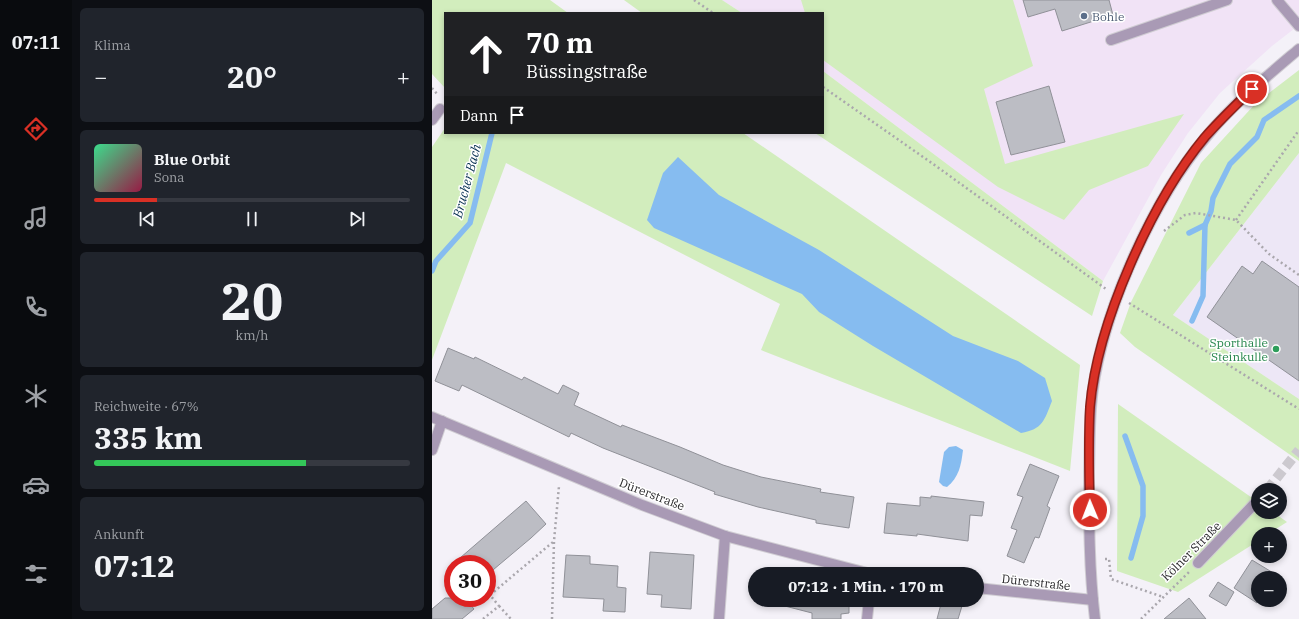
<!DOCTYPE html>
<html lang="de">
<meta charset="utf-8">
<style>
body{margin:0;font-family:"IBM Plex Serif",serif;background:#20242c;color:#f1f3f6;height:100vh;display:flex;flex-direction:column;font-size:15px;white-space:nowrap}
*{box-sizing:border-box;margin:0}
p{font-size:13px;color:#9ea1a6}
.icon{flex:none;width:22px;height:22px;fill:none;stroke:currentColor;stroke-width:2;stroke-linecap:round;stroke-linejoin:round}
.map{position:relative;flex:1;overflow:hidden}
.side{display:flex;flex-direction:column;gap:8px;padding:8px;background:#0d0f14;width:360px}
.side>*{flex:none}
.guide{position:absolute;left:12px;top:12px;width:380px;height:122px;border-radius:0px;box-shadow:0 2px 6px #0003;background:#202124;color:#fff;overflow:hidden}
.tools{position:absolute;left:819px;top:483px;display:grid;gap:8px}
.tools a{display:grid;place-items:center;width:36px;height:36px;border-radius:50%;background:#171b24;box-shadow:0 2px 6px #0003;font-size:20px}
.speed{position:absolute;left:12px;top:555px;display:flex;gap:8px;font-size:20px;font-weight:700;text-align:center}
.speed>*{display:grid;place-content:center;width:52px;height:52px;border-radius:50%;background:#171b24;box-shadow:0 2px 6px #0003;line-height:1}
.speed .limit{border:6px solid #d22;background:#fff;color:#111}
.pin{position:absolute;display:grid;place-items:center;width:34px;height:34px;color:#fff;margin:-17px;border:2px solid #fff;border-radius:50%;box-shadow:0 1px 4px #0007}
.me{position:absolute;width:44px;margin:-22px;rotate:359deg;stroke-linejoin:round;filter:drop-shadow(0 0 3px #0008)}
.turn{display:flex;align-items:center;gap:14px;height:84px;padding:0 16px;font-size:18px}
.turn .icon{width:52px;height:52px;stroke-width:2.5}
.turn b{display:block;font-size:28px;line-height:34px}
.then{display:flex;align-items:center;height:38px;padding:0 16px;background:#0003;gap:8px;font-size:15px}
.big{font-size:30px;font-weight:800;line-height:1.1}
.side .card{flex:1;display:flex;flex-direction:column;justify-content:center;gap:6px;min-width:0;padding:0 14px;border-radius:6px;background:#20242c}
.side .dial{align-items:center;gap:0}
.dial b{font-size:52px;line-height:1}
.song{display:flex;align-items:center;gap:12px}
.cover{width:48px;height:48px;border-radius:6px;background:linear-gradient(135deg,hsl(150 70% 55%),hsl(340 70% 35%))}
.played{height:4px;border-radius:2px;background:linear-gradient(90deg,#d93025 20%,#363941 20%)}
.keys{display:flex;justify-content:space-around;direction:ltr}
.heat{display:flex;justify-content:space-between;align-items:center;font-size:22px;direction:ltr}
.charge{height:6px;border-radius:3px;background:linear-gradient(90deg,#34c759 67%,#363941 0)}
.trip{position:absolute;left:316px;top:567px;width:236px;height:40px;border-radius:20px;background:#171b24;box-shadow:0 2px 6px #0003;font-weight:800;line-height:40px;text-align:center}
main{display:flex;flex:1;min-height:0}
.dock{display:flex;flex-direction:column;width:72px;justify-content:space-around;align-items:center;background:#090b0e;color:#9ea1a6}
.dock .icon{width:28px;height:28px}
.dock .selected{color:#d93025}
.dock b{font-size:18px;color:#f1f3f6}
.map>svg:first-child{display:block}
.industrial{fill:#f1e3f6}
.built{fill:#ede7f6}
.green{fill:#d2edbd}
.water{fill:#86bcf0}
.lines{fill:none;stroke-linecap:round;stroke-linejoin:round}
.stream{stroke:#86bcf0;stroke-width:5.5}
.building{fill:#bcbdc4;stroke:#909198}
.minor-tunnel{stroke:#ccc9cf;stroke-width:10;stroke-dasharray:10 5;stroke-linecap:butt}
.minor-casing{stroke:#d0cdd3;stroke-width:12}
.path{stroke:#aaa7ad;stroke-width:2.5;stroke-dasharray:2 3;stroke-linecap:butt}
.minor{stroke:#a99ab5;stroke-width:10}
.route-casing{stroke:#8d1f18;stroke-width:10}
.route{stroke:#d93025;stroke-width:7}
.service-dot{fill:#5c6f8a;stroke:#fff;stroke-width:1.5}
.leisure-dot{fill:#2e9e5b;stroke:#fff;stroke-width:1.5}
.labels{text-anchor:middle;dominant-baseline:central;stroke-width:3;stroke-linejoin:round;paint-order:stroke}
.service-label{font-size:12px;fill:#4e5e75;stroke:#fff;text-anchor:start}
.leisure-label{font-size:12px;fill:#27864d;stroke:#fff;text-anchor:end}
.street-label{font-size:12px;fill:#2b2a2d;stroke:#fff}
.water-label{font-size:13px;font-style:italic;fill:#042e4f;stroke:#fff}
</style>
<main>
<nav class="dock">
<b>07:11</b>
<svg class="icon selected" aria-label="directions" viewBox="0 0 24 24"><path d="M12 3l9 9-9 9-9-9zM9 14v-3h6M13 9l2 2-2 2"/></svg>
<svg class="icon" aria-label="music" viewBox="0 0 24 24"><path d="M9 18V5l10-2v13"/><circle cx="6" cy="18" r="3"/><circle cx="16" cy="16" r="3"/></svg>
<svg class="icon" aria-label="phone" viewBox="0 0 24 24"><path d="M5 4h4l2 5-3 2q2 4 5 5l2-3 5 2v4C11 20 4 13 5 4z"/></svg>
<svg class="icon" aria-label="climate" viewBox="0 0 24 24"><path d="M12 3v18M4 7l16 10M4 17L20 7"/></svg>
<svg class="icon" aria-label="car" viewBox="0 0 24 24"><path d="M5 17H2v-5l4-1 3-4h7l3 4 3 1v5h-3M9 17h6M6 11h13"/><circle cx="7" cy="17" r="2"/><circle cx="17" cy="17" r="2"/></svg>
<svg class="icon" aria-label="filters" viewBox="0 0 24 24"><path d="M4 7h16M4 17h16"/><circle cx="9" cy="7" r="2"/><circle cx="15" cy="17" r="2"/></svg>
</nav>
<section class="side">
<div class="card"><p>Klima</p>
<div class="heat"><a>−</a><b class="big">20°</b><a>+</a></div>
</div>
<div class="card">
<div class="song"><i class="cover"></i><div><b>Blue Orbit</b><p>Sona</p></div></div>
<div class="played"></div>
<div class="keys"><svg class="icon" aria-label="previous" viewBox="0 0 24 24"><path d="M18 5L8 12l10 7zM5 5v14"/></svg><svg class="icon" aria-label="pause" viewBox="0 0 24 24"><path d="M8 5v14M16 5v14"/></svg><svg class="icon" aria-label="next" viewBox="0 0 24 24"><path d="M6 5l10 7-10 7zM19 5v14"/></svg></div>
</div>
<div class="card dial"><b>20</b><p>km/h</p></div>
<div class="card"><p>Reichweite · 67%</p><b class="big">335 km</b><div class="charge"></div></div>
<div class="card"><p>Ankunft</p><b class="big">07:12</b></div>
</section>
<div class="map">
<svg width="867" height="619" viewBox="0 0 867 619">
<rect width="100%" height="100%" fill="#f4f1f8"/>
<polygon class="industrial" points="290,0 867,0 867,25 840,46 788,93 756,133 729,175 671,281 391,71 391,13 310,13"/>
<polygon class="built" points="867,153 867,399 741,315"/>
<g class="green">
<polygon points="0,0 118,0 136,13 13,13 13,88 0,74"/>
<polygon points="192,0 290,0 310,13 210,13"/>
<polygon points="369,0 581,0 601,66 552,89 573,164 752,114 716,166 657,190 632,220 566,187 391,60 391,13 373,13"/>
<polygon points="867,70 867,153 741,315 867,399 867,461 703,347 688,333 699,302 769,163 824,103"/>
<polygon points="391,71 671,281 660,316 383,133 391,133"/>
<polygon points="13,128 13,133 311,133 648,365 638,471 329,350 348,304 74,163 0,360 0,147"/>
<polygon points="686,404 826,502 826,512 841,512 855,522 836,534 826,534 826,541 746,592 685,571"/>
</g>
<g class="water">
<path d="M246,157L287,195L387,250L521,336L586,361L613,378L620,401C612,421 611,429 589,433L441,346L387,312L370,294L222,228L215,220L231,173Z"/>
<path d="M524,446L531,450C529,466 527,477 515,487L511,486L507,482L512,452L517,447Z"/>
</g>
<g class="lines">
<g class="stream">
<polyline points="757,233 773,225"/>
<polyline points="0,271 4,261 38,223 60,133"/>
<polyline points="760,321 771,296 773,225 779,211 781,198 798,164 825,137 832,120 867,96"/>
<polyline points="693,436 711,486 711,516 699,558"/>
</g>
</g>
<g class="building">
<polygon points="591,0 677,0 681,15 630,31 623,9 596,17"/>
<polygon points="617,86 633,142 579,155 564,102"/>
<polygon points="830,261 867,287 867,381 775,317 810,266 821,274"/>
<polygon points="16,348 42,359 43,357 90,380 92,377 126,394 131,385 147,393 142,405 189,427 190,425 248,447 291,465 329,477 389,489 388,492 422,497 417,528 384,523 384,520 326,507 282,494 283,492 171,448 139,433 137,437 30,385 27,391 3,381"/>
<polygon points="598,464 627,476 615,506 618,508 607,538 603,537 592,563 575,556 585,530 579,528 591,497 585,495"/>
<polygon points="499,496 552,502 550,516 538,515 536,541 485,534 485,536 452,533 455,503 488,506 488,497 499,498"/>
<polygon points="94,501 114,524 99,538 55,575 55,564 21,564"/>
<polygon points="218,552 262,555 259,609 229,607 230,595 215,594"/>
<polygon points="134,555 158,556 158,564 186,566 185,587 194,588 193,612 171,611 172,599 131,597"/>
<polygon points="820,560 843,574 841,578 826,578 827,600 825,603 802,588"/>
<polygon points="786,582 802,592 794,606 777,596"/>
<polygon points="13,598 33,598 42,609 30,619 0,619 0,609"/>
<polygon points="757,598 774,619 732,619"/>
<polygon points="349,600 417,600 417,613 409,614 409,619 380,619 380,613 349,605"/>
<polygon points="510,600 530,606 526,619 505,619"/>
</g>
<g class="lines">
<polyline class="minor-tunnel" points="835,490 867,450"/>
<g class="minor-casing">
<g id="minor">
<polyline points="845,0 867,26"/>
<polyline points="679,40 795,0"/>
<polyline points="0,120 8,109"/>
<polyline points="0,417 210,505 293,536 439,574"/>
<polyline points="0,450 10,421"/>
<polyline points="766,563 826,500"/>
<polyline points="545,588 661,600"/>
<polyline points="287,619 293,536"/>
<polyline points="435,619 437,600"/>
<path d="M663,619C657,570 657,521 657,472C658,440 657,408 663,376C677,299 723,197 774,137C801,104 834,77 867,49"/>
</g>
</g>
<g class="path">
<polyline points="262,0 281,13"/>
<polyline points="391,87 504,166 674,289"/>
<polyline points="0,88 6,95"/>
<polyline points="804,220 867,130"/>
<polyline points="732,231 753,215 764,213 804,220 837,254 867,275"/>
<polyline points="697,303 867,409"/>
<polyline points="673,559 677,559 679,579 731,597"/>
<polyline points="67,606 79,619"/>
<polyline points="51,619 67,606 58,595 121,542"/>
<polyline points="120,619 122,541 127,486"/>
<polyline points="709,619 757,572"/>
</g>
<use href="#minor" class="minor"/>
</g>
<g class="lines">
<g class="route-casing">
<path id="route" d="M658,510C657,476 656,441 658,407C665,323 720,201 773,137C788,120 804,105 820,89"/>
</g>
<use href="#route" class="route"/>
</g>
<circle class="service-dot" cx="652" cy="16" r="4"/>
<circle class="leisure-dot" cx="844" cy="349" r="4"/>
<g class="labels">
<g class="service-label">
<text x="660" y="16">Bohle</text>
</g>
<g class="leisure-label">
<text x="836" y="342">Sporthalle<tspan x="836" dy="14">Steinkulle</tspan></text>
</g>
<g class="street-label">
<text transform="translate(220 494) rotate(21)">Dürerstraße</text>
<text transform="translate(759 551) rotate(-45)">Kölner Straße</text>
<text transform="translate(604 582) rotate(6)">Dürerstraße</text>
</g>
<g class="water-label">
<text transform="translate(35 181) rotate(-75)">Brucher Bach</text>
</g>
</g>
</svg>
<div class="tools">
<a><svg class="icon" aria-label="layers" viewBox="0 0 24 24"><path d="M12 4l9 5-9 5-9-5zM3 14l9 5 9-5"/></svg></a>
<a>+</a>
<a>−</a>
</div>
<div class="speed"><div class="limit">30</div></div>
<div class="pin" style="left:820px;top:89px;background:#d93025"><svg class="icon" aria-label="arrive" viewBox="0 0 24 24"><path d="M6 21V4h12l-3 4 3 4H6"/></svg></div>
<svg class="me" style="left:658px;top:510px" viewBox="-20 -20 40 40"><circle r="17" fill="#d93025" stroke="#fff" stroke-width="3"/><path d="M0-11L8 9 0 5-8 9z" fill="#fff"/></svg>
<div class="trip">07:12 · 1 Min. · 170 m</div>
<div class="guide">
<div class="turn"><svg class="icon" aria-label="ahead" viewBox="0 0 24 24"><path d="M12 20V5M6 11l6-6 6 6"/></svg><div><b>70 m</b>Büssingstraße</div></div>
<div class="then">Dann<svg class="icon" aria-label="arrive" viewBox="0 0 24 24"><path d="M6 21V4h12l-3 4 3 4H6"/></svg></div>
</div>
</div>
</main>
